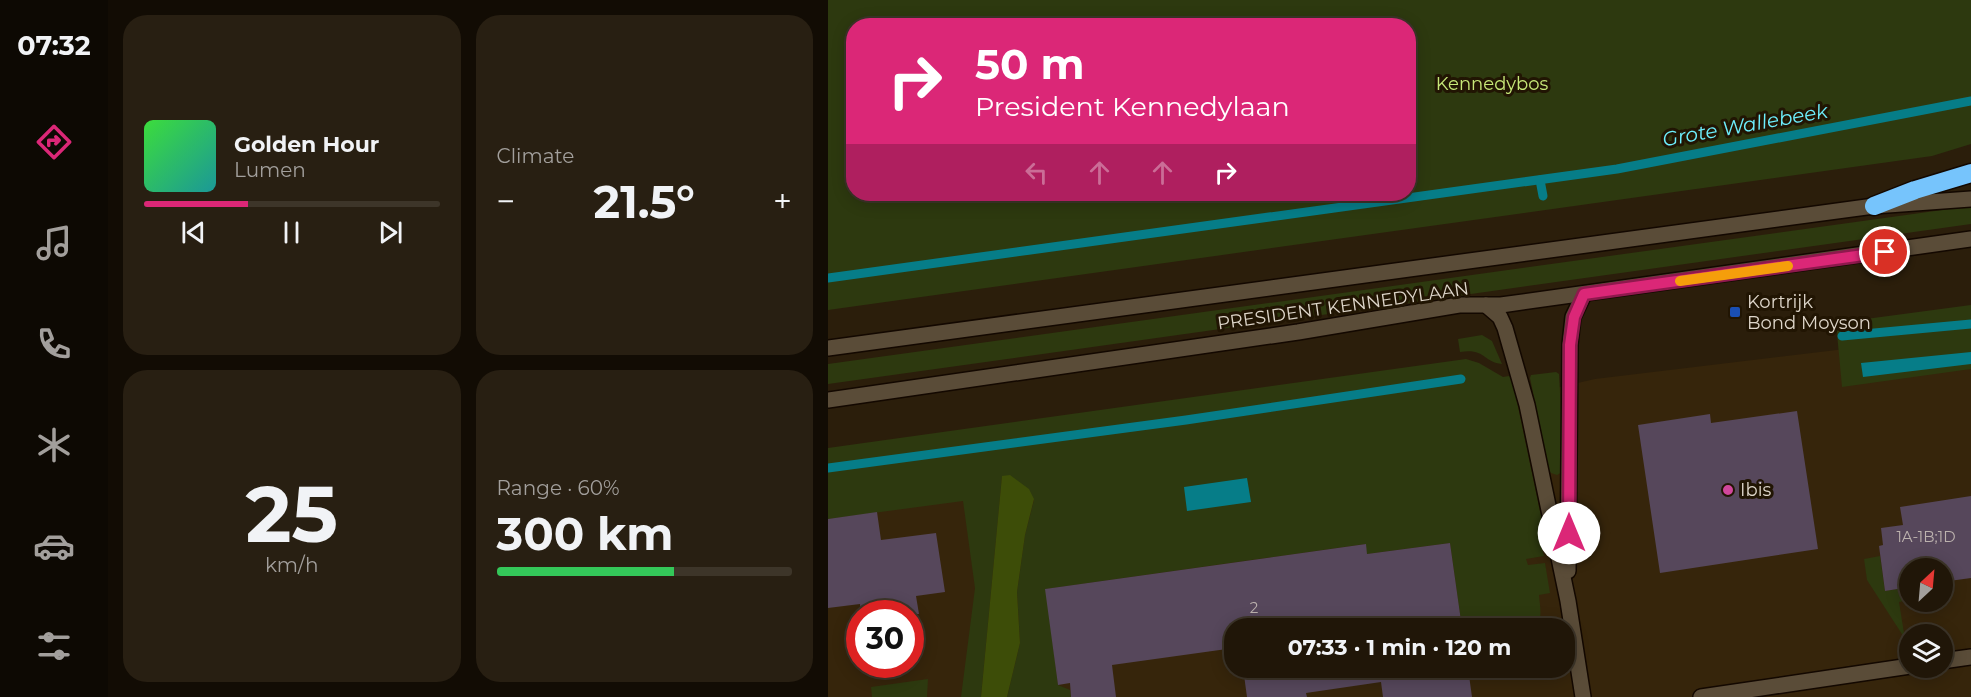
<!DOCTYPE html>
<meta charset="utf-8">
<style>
body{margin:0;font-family:Montserrat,sans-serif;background:#281f12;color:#f1f3f6;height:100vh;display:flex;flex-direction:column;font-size:22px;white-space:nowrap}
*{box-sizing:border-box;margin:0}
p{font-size:20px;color:#a29f9c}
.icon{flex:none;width:33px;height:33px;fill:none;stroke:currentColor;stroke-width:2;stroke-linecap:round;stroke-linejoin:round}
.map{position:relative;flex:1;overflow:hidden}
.details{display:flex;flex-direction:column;gap:15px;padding:15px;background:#120c04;width:720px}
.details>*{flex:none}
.guide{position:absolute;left:18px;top:18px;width:570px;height:183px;border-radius:24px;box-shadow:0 3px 15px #0003,0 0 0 2px #3d3529;background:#db2777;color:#fff;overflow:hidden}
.needle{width:39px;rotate:26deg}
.buttons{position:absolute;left:1071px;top:558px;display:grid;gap:12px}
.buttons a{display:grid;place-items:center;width:54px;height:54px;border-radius:50%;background:#201608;box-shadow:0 3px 15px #0003,0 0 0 2px #3d3529;font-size:30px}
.speed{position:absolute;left:18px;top:600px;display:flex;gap:12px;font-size:30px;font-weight:700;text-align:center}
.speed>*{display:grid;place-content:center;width:78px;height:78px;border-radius:50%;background:#201608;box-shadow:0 3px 15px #0003,0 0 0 2px #3d3529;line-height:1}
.speed .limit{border:9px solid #d22;background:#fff;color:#111}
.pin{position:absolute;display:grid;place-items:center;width:51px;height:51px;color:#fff;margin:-26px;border:3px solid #fff;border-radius:50%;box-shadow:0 2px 6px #0007}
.me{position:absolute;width:66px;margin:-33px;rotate:0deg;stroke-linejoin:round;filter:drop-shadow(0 0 4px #0008)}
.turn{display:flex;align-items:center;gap:21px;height:126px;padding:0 30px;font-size:27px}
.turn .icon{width:78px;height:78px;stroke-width:2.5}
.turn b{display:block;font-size:42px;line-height:51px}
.lanes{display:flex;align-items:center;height:57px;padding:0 30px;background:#0003;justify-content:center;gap:30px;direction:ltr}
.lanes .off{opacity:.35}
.big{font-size:45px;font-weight:700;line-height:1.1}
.details .card{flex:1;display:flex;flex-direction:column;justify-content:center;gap:9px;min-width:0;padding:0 21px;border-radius:24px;background:#281f12}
.details .dial{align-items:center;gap:0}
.dial b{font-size:78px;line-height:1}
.song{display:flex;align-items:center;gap:18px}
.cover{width:72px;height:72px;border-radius:9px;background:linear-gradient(135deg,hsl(120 70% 55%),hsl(180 70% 35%))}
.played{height:6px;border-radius:3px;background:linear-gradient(90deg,#db2777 35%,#3d3529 35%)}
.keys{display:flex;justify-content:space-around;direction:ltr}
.heat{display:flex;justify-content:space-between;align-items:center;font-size:33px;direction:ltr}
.charge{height:9px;border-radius:4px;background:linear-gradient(90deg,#34c759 60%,#3d3529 0)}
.details .tiles{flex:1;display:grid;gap:15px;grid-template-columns:repeat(2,1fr)}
.trip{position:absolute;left:396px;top:618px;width:351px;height:60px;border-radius:24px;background:#201608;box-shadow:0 3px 15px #0003,0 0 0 2px #3d3529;font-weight:700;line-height:60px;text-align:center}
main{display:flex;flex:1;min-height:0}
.menu{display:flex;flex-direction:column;width:108px;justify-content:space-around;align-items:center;background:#0d0903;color:#a29f9c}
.menu .icon{width:42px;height:42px}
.menu .current{color:#db2777}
.menu b{font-size:27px;color:#f1f3f6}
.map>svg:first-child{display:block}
.built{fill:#36250b;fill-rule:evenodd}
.green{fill:#2d390f;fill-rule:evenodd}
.forest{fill:#3d4d08}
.water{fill:#067d88}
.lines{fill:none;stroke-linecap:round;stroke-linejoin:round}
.stream{stroke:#067d88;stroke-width:9}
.building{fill:#56475b}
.street-casing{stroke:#130800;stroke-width:18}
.secondary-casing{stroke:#130800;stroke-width:18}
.highway-casing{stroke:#130800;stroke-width:21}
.street{stroke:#5a4c38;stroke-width:15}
.secondary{stroke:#5a4c38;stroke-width:15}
.highway{stroke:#76c4fc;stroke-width:18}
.route-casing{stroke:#8e194d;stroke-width:15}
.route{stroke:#db2777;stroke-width:10}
.slow{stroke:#f59e0b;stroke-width:10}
.transit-dot{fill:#1a4fb4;stroke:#211503;stroke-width:2}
.hotel-dot{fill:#d1479c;stroke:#211503;stroke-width:2}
.labels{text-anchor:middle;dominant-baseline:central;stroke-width:6;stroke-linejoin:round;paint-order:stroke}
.number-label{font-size:15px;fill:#bcb2ae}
.park-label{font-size:18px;fill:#c7e878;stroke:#211503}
.poi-label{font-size:18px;fill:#ded6ca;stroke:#211503;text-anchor:start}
.street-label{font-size:18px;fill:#ded6ca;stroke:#211503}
.water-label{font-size:20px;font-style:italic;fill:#6deffd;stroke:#211503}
</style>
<main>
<nav class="menu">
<b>07:32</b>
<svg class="icon current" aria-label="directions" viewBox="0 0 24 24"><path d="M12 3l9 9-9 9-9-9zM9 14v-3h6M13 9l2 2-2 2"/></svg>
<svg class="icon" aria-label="music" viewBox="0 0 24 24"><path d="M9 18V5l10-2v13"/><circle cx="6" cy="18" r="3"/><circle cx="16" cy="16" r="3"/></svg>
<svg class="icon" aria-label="phone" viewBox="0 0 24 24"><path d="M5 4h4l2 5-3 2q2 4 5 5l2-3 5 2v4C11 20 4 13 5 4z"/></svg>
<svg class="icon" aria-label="climate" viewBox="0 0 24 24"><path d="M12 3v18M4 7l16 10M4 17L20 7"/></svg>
<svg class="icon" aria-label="car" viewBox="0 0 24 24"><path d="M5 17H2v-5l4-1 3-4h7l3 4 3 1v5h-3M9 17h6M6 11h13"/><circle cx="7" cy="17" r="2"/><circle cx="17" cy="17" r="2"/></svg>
<svg class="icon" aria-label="filters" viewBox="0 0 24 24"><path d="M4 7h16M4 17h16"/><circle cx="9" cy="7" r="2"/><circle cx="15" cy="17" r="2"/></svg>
</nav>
<section class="details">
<div class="tiles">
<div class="card">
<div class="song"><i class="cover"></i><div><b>Golden Hour</b><p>Lumen</p></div></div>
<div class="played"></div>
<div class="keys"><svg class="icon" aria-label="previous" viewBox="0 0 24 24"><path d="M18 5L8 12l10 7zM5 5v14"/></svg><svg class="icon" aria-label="pause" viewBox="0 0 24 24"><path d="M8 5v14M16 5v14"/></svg><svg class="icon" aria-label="next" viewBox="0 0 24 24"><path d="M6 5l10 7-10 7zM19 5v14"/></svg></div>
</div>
<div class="card"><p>Climate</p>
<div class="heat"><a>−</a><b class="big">21.5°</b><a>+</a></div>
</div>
<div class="card dial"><b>25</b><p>km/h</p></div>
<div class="card"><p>Range · 60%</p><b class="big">300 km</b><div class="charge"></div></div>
</div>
</section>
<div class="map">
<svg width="1143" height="697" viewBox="0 0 1143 697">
<rect width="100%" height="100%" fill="#2b1e0b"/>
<path class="built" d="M1143,334V697H0V482L671,401L767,379ZM1082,568H1114V602H1082ZM32,614H82V664H32ZM406,628H736V668H406ZM1082,634H1114V668H1082Z"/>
<g class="green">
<path d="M0,0H1143V144L1104,156L0,310ZM26,26H580V194H26Z"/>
<polygon points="1143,206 1143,224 0,384 0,364"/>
<polygon points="1143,305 1143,369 1014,387 1008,323"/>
<path d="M654,335L664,341L674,364C655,362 657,348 632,352L630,339Z"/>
<path d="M638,359L651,363L675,377L681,376L684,378L717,535L711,537L716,556L698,559L700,565L717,563L722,593L711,595C712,608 715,617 708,628H634L622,543L539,554L537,544L218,589L230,685L242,690L243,697H179L192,643L189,592L197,535L206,500L174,477L153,697H133L147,588L135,501L0,519V448Z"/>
<polygon points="728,372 731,374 736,467 734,472 729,475 723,473 721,470 702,378 703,375"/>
<polygon points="1052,556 1057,591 1081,587 1081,600 1071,602 1076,633 1087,632 1087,634 1082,634 1081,645 1039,580 1036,559"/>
<polygon points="100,679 99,697 44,697 43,687"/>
</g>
<polygon class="forest" points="182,475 201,489 206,499 197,535 189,592 192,643 179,697 153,697 174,476"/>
<g class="water">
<polygon points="1143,352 1143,364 1035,377 1033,363"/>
<polygon points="419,478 423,502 359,511 356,487"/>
</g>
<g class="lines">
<g class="stream">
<polyline points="712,180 715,196"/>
<polyline points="0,278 789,169 1143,101"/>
<polyline points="1014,336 1143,324"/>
<polyline points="0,468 358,420 633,379"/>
</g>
</g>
<g class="building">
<polygon points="969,411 990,549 832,573 810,425 882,414 883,423"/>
<polygon points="1143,496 1143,578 1114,582 1114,568 1082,568 1082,587 1057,591 1051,546 1055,545 1053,528 1075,525 1072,507"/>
<polygon points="49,512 53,540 108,533 117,592 88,596 91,614 33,614 32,604 0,608 0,519"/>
<polygon points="622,543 634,628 406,628 406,648 284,665 288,697 243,697 242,683 230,685 217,589 538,544 539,554"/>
<polygon points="415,668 640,668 644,697 555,697 553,682 478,693 479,697 419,697"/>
</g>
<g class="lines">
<g class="street-casing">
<g id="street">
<polyline points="658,305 672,317 677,328 699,405 740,601 755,697"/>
<polyline points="740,571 742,344 745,317 756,294"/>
<polyline points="1114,661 1143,657"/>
<polyline points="873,697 1082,666"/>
</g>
</g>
<g class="secondary-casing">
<g id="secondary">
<polyline points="0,348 1046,206 1143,199"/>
<polyline points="0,400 470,332 631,305 673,305 1143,239"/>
</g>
</g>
<g class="highway-casing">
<polyline id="highway" points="1046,206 1087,190 1143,173"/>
</g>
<use href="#street" class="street"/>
<use href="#secondary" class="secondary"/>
<use href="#highway" class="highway"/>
</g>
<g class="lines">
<g class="route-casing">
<polyline id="route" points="741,533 742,345 746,317 756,294 1057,252"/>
</g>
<use href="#route" class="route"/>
<polyline class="slow" points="852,281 960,266"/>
</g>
<rect class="transit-dot" x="901" y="306" width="12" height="12" rx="3"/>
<circle class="hotel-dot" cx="900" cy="490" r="6"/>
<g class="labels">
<g class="number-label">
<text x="1098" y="536">1A-1B;1D</text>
<text x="426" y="607">2</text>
</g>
<g class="park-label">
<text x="664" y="84">Kennedybos</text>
</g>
<g class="poi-label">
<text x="919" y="302">Kortrijk<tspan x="919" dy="21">Bond Moyson</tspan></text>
<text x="912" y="490">Ibis</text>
</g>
<g class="street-label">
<text transform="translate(515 306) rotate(-8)">PRESIDENT KENNEDYLAAN</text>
</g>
<g class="water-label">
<text transform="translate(917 125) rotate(-10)">Grote Wallebeek</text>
</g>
</g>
</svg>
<div class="buttons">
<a><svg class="needle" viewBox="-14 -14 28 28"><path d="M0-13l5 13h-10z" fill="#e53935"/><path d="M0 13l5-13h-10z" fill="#a29f9c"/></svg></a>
<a><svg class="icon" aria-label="layers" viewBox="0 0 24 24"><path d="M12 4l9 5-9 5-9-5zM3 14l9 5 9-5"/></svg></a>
</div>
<div class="speed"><div class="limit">30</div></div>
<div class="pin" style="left:1057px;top:252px;background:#d93025"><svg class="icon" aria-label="arrive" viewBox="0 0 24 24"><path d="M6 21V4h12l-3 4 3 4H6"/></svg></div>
<svg class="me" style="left:741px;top:533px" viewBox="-20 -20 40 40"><circle r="19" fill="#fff"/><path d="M0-13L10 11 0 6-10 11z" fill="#db2777"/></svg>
<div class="trip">07:33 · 1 min · 120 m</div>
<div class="guide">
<div class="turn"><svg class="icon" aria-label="right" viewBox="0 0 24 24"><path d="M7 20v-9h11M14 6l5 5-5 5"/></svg><div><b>50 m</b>President Kennedylaan</div></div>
<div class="lanes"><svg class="icon off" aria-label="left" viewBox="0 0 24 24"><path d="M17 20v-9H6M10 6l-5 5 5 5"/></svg><svg class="icon off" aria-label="ahead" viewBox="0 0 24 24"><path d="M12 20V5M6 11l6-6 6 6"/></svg><svg class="icon off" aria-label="ahead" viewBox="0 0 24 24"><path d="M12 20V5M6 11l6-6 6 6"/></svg><svg class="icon" aria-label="right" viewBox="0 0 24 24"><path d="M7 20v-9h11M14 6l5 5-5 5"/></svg></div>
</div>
</div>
</main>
